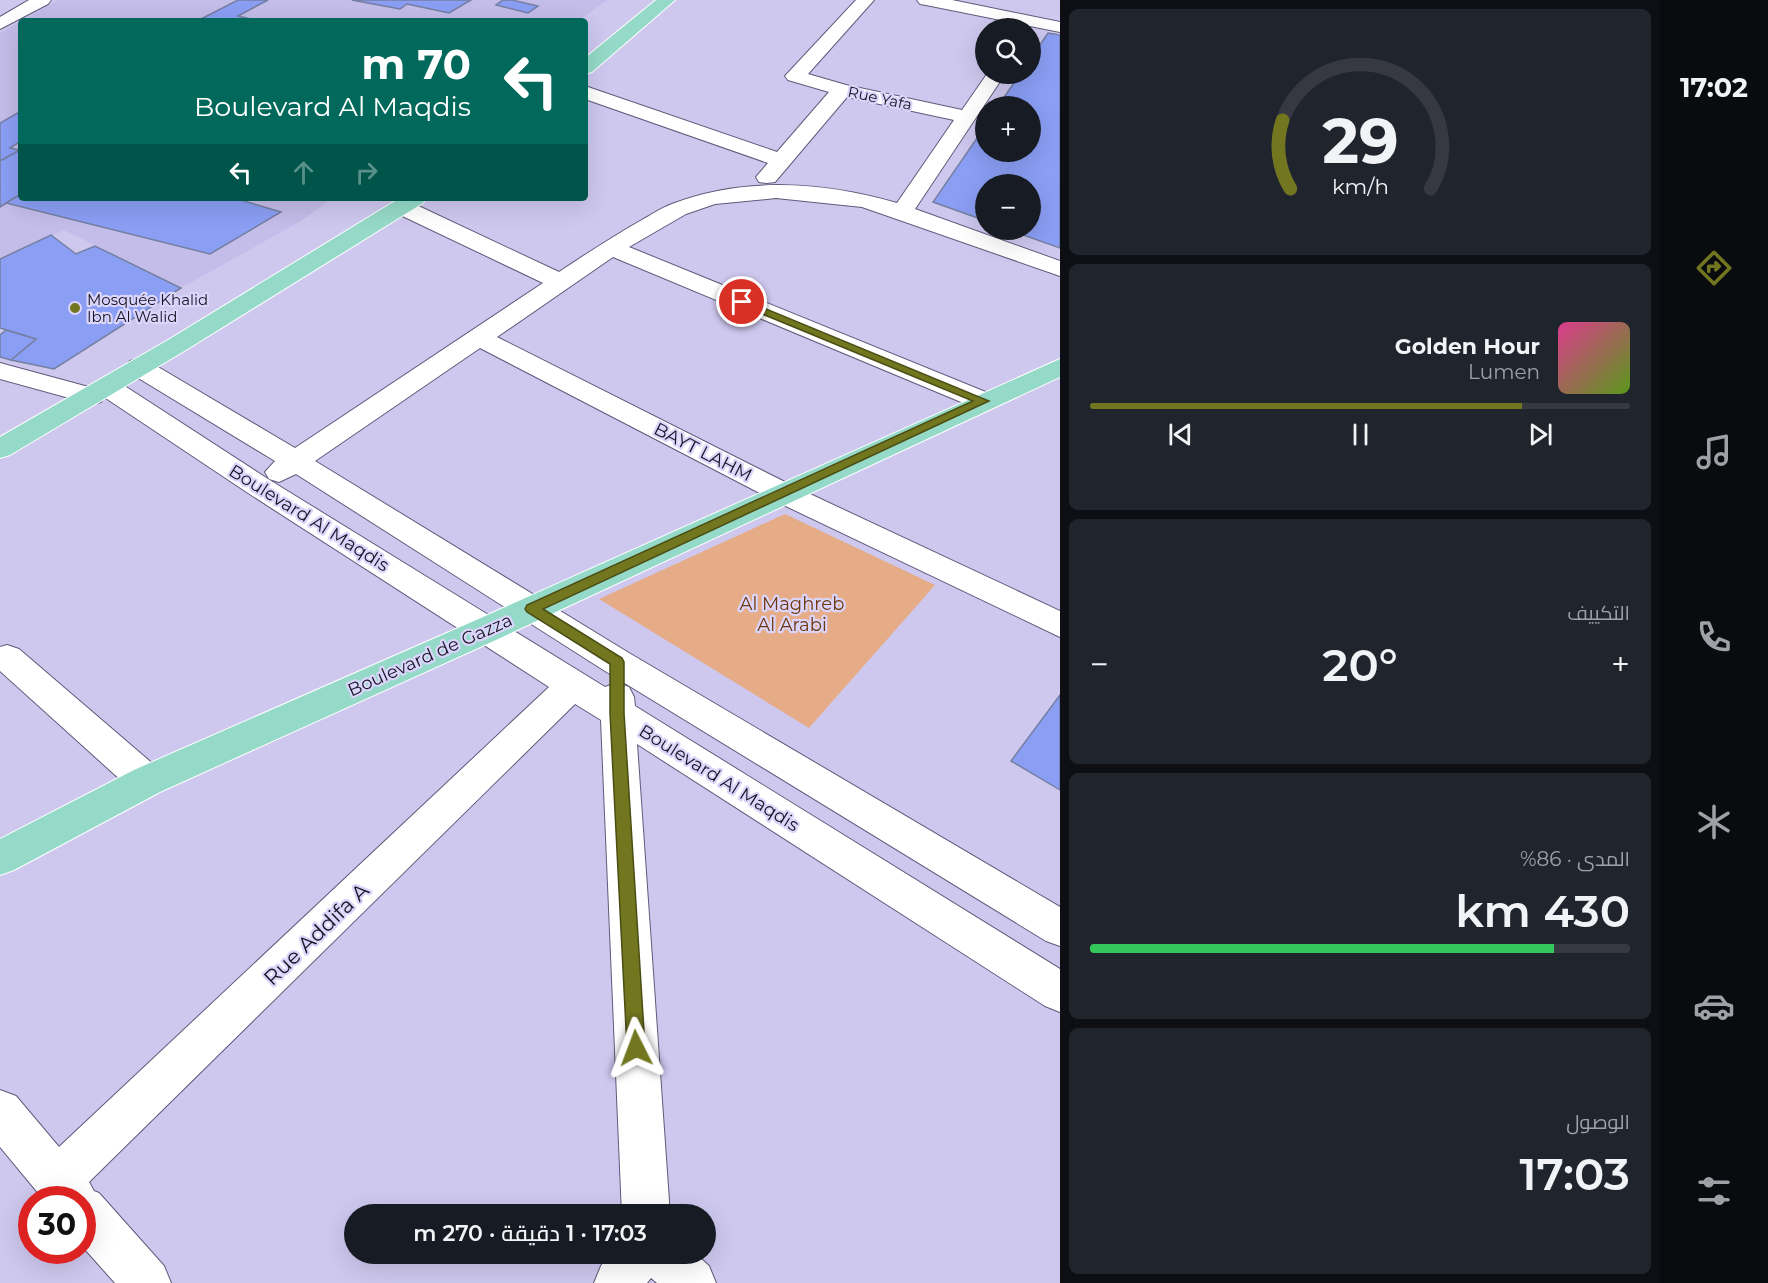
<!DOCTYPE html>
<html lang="ar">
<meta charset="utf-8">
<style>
body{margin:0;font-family:Montserrat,Cairo,sans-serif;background:#20242c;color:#f1f3f6;direction:rtl;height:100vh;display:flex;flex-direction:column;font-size:22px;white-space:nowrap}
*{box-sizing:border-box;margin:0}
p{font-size:20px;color:#9ea1a6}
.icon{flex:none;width:33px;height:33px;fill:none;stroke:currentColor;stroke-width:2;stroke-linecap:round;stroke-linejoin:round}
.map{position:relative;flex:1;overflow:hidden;direction:ltr}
.details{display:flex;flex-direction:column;gap:9px;padding:9px;background:#0d0f14;width:600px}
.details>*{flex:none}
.top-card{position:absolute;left:18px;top:18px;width:570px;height:183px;border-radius:6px;box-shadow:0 6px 24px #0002;direction:rtl;background:#00695c;color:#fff;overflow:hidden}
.buttons{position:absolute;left:975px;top:18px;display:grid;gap:12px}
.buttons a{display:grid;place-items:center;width:66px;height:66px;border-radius:50%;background:#171b24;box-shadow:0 6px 24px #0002;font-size:30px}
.speed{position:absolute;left:18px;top:1186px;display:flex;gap:12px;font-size:30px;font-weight:700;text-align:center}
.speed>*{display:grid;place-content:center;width:78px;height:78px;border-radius:50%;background:#171b24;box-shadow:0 6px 24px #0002;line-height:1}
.speed .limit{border:9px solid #d22;background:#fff;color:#111}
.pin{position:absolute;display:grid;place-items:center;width:51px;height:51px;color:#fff;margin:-26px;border:3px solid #fff;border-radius:50%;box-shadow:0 2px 6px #0007}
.me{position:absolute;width:66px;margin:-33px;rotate:357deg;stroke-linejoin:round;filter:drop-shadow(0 0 4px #0008)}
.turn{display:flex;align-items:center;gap:21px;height:126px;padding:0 18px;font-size:27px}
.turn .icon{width:78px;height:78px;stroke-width:2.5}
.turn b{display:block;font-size:42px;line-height:51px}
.lanes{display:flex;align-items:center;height:57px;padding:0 18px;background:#0003;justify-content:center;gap:30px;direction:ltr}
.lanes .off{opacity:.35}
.big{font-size:45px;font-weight:600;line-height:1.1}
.details .tile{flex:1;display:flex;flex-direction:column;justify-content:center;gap:9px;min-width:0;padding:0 21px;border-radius:9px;background:#20242c}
.details .dial{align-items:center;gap:0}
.dial svg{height:156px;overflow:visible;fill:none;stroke:#363941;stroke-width:7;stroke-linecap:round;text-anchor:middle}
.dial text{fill:#f1f3f6;stroke:none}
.song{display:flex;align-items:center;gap:18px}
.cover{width:72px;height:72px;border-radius:9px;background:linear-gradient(135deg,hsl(330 70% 55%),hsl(90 70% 35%))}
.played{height:6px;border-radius:3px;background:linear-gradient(90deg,#72771f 80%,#363941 80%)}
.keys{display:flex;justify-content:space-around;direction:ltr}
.heat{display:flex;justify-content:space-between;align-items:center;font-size:33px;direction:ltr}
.charge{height:9px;border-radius:4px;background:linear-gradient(90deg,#34c759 86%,#363941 0)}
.trip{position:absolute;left:344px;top:1204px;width:372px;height:60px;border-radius:30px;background:#171b24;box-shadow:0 6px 24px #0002;font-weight:600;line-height:60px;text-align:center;direction:rtl}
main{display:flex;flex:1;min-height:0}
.dock{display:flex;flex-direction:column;width:108px;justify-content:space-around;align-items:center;background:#090b0e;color:#9ea1a6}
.dock .icon{width:42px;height:42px}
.dock .current{color:#72771f}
.dock b{font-size:27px;color:#f1f3f6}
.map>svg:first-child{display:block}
.built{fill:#c4bce9}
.green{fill:#e6ac88}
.building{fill:#8a9ef4;stroke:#757fa1;stroke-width:1.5}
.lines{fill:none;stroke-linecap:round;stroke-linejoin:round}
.minor-casing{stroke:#605a7b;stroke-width:2}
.major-casing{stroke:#fff;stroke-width:2}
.minor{fill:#fff;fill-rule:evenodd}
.major{fill:#95dac8;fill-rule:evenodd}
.route{fill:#72771f;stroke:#4a4d14;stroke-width:1.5}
.poi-dot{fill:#72771f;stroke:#dbd5fc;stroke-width:2}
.labels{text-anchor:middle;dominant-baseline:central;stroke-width:4.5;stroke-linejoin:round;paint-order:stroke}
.far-street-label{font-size:15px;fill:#171522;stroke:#dbd5fc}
.far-poi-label{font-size:15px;fill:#171522;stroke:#dbd5fc;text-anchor:start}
.street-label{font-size:18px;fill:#171522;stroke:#dbd5fc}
.park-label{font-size:18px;fill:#6e370b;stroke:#dbd5fc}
.near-street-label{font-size:21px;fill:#171522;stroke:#dbd5fc}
</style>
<main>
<nav class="dock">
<b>17:02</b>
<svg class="icon current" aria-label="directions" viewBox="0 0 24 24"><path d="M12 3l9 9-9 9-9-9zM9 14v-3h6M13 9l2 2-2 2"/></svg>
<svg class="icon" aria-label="music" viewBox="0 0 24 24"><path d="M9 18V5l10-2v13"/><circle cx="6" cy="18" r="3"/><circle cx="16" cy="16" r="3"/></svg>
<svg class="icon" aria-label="phone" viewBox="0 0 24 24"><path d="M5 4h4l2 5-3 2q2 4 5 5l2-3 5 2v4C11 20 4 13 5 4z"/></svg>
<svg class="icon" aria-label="climate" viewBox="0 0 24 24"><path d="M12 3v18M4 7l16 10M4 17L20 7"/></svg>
<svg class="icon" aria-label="car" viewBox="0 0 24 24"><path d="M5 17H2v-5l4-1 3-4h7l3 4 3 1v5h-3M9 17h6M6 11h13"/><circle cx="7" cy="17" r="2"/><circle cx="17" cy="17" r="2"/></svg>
<svg class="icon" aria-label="filters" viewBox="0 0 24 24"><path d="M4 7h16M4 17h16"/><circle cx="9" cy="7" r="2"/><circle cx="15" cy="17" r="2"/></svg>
</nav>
<section class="details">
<div class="tile dial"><svg viewBox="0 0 100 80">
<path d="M14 69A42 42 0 1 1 86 69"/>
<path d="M14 69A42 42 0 0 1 10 34" stroke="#72771f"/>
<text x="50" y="56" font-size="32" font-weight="700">29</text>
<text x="50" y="72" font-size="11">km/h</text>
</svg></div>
<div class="tile">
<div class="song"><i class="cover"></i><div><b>Golden Hour</b><p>Lumen</p></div></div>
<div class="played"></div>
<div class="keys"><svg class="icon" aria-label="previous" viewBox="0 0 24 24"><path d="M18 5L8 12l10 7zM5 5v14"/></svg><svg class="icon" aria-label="pause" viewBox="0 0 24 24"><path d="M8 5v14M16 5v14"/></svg><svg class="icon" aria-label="next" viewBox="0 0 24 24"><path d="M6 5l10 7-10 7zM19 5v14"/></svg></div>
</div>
<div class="tile"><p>التكييف</p>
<div class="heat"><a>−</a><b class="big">20°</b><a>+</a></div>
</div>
<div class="tile"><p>المدى · 86%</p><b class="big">430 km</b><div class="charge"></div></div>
<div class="tile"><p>الوصول</p><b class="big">17:03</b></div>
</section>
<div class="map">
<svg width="1060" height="1283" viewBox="0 0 1060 1283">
<rect width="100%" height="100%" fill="#cec8ef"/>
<g class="built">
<polygon points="58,0 607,0 578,21 21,21"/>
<polygon points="21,21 21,198 333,198 301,221 181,288 64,230 0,259 0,33"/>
</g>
<polygon class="green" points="785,514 935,585 809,728 599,599"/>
<g class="building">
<polygon points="238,0 268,0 238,16 251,19 248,21 197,21"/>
<polygon points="352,0 471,0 449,13 407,4 400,9"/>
<polygon points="503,0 512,0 538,6 528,13 496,5"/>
<polygon points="1048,33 1060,35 1060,248 1009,230 1030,230 1030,184 986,184 986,221 933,202 986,125 986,152 1030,152 1030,106 998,106 1020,74 1030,74 1030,59"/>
<polygon points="21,111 21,141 10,148 20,150 0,161 0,123"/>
<polygon points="20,150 21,194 0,207 0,161"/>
<polygon points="21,194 21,198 234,198 281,212 210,254 6,203"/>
<polygon points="51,235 76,254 95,246 181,288 54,369 11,360 36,339 0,328 0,259"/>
<polygon points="6,330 36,339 11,360 0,357 0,335"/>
<polygon points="1060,695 1060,790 1011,761"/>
</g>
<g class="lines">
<g class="minor-casing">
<g id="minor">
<polygon points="29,0 51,0 48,4 0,29 0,17"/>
<path d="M856,0H874L808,74L846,85L962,110L987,74H1005L915,209L1060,261V276L862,207L776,198L715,204L686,214L629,247L993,395L997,401L993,407L983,409L973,407L613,257L497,337L793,486L1060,611V637L773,500L480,348L315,461L629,653L1060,907V946L1046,941L605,671L296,474L279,482L269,479L265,472L275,461L130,373L126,367L130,361L139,359L148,361L295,448L543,283L394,212L391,207L394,202L402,200L410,202L559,272C586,254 612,237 640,221C651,215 661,208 672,204C744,176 825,182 897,203L954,120L847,97L775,182L767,183L759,182L756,177L768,163L585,99V86L777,152L829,92L788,80L785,76Z"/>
<polygon points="917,0 952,0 1060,22 1060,32 926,5 920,4"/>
<polygon points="0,363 96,389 95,387 99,381 108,379 117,381 268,479 605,687 617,683 629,687 634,697 635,706 1060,969 1060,1012 1045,1006 637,744 670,1215 622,1215 601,720 575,704 89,1182 94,1191 99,1193 164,1266 171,1283 115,1283 82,1246 82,1200 44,1200 0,1147 0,1090 16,1096 59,1147 549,687 248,493 104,397 101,402 91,404 0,379"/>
<polygon points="7,645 19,649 160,770 165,781 160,792 147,796 134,792 0,671 0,647"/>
<polygon points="609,1254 696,1254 709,1266 716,1283 657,1283 651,1278 647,1283 594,1283 601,1266"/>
</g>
</g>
<g class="major-casing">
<g id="major">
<polygon points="656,0 675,0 592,72 585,74 585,58"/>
<polygon points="400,198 426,198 423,203 186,350 10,455 0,458 0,437 168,340"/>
<polygon points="1060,359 1060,377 498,639 160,792 14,870 0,875 0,839 134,770 474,621"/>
</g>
</g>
<use href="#minor" class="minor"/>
<use href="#major" class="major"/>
</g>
<polygon class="route" points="742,299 989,401 543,609 622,658 624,662 624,713 645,1048 642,1054 636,1056 630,1054 627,1048 610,713 610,664 527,612 525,609 527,605 973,401 738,304 737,302"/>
<circle class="poi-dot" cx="75" cy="308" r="6"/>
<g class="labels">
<g class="far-street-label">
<text transform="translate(880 98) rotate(12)">Rue Yafa</text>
</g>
<g class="far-poi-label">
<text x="87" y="299">Mosquée Khalid<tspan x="87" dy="17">Ibn Al Walid</tspan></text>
</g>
<g class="street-label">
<text transform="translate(703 452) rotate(27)">BAYT LAHM</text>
<text transform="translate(309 518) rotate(32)">Boulevard Al Maqdis</text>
<text transform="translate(430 655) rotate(-24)">Boulevard de Gazza</text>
<text transform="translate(719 778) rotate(32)">Boulevard Al Maqdis</text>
</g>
<g class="park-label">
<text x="792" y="604">Al Maghreb<tspan x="792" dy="21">Al Arabi</tspan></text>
</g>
<g class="near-street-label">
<text transform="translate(316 934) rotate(-44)">Rue Addifa A</text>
</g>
</g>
</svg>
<div class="buttons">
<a><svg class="icon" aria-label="search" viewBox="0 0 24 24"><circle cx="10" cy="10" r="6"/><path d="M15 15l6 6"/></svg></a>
<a>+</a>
<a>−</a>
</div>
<div class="speed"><div class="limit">30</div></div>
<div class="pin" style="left:742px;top:302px;background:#d93025"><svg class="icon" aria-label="arrive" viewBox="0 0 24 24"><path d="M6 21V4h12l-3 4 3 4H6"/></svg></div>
<svg class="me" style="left:636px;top:1048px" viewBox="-20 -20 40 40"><path d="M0-17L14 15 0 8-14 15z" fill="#72771f" stroke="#fff" stroke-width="4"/></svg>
<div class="trip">17:03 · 1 دقيقة · 270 m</div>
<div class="top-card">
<div class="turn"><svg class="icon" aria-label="left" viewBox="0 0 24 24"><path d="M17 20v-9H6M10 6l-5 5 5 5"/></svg><div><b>70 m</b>Boulevard Al Maqdis</div></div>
<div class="lanes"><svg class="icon" aria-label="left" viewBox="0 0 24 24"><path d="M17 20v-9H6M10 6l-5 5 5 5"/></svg><svg class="icon off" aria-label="ahead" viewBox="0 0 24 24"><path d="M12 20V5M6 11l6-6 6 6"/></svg><svg class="icon off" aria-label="right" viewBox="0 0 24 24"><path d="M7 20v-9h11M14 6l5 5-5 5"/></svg></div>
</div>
</div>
</main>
